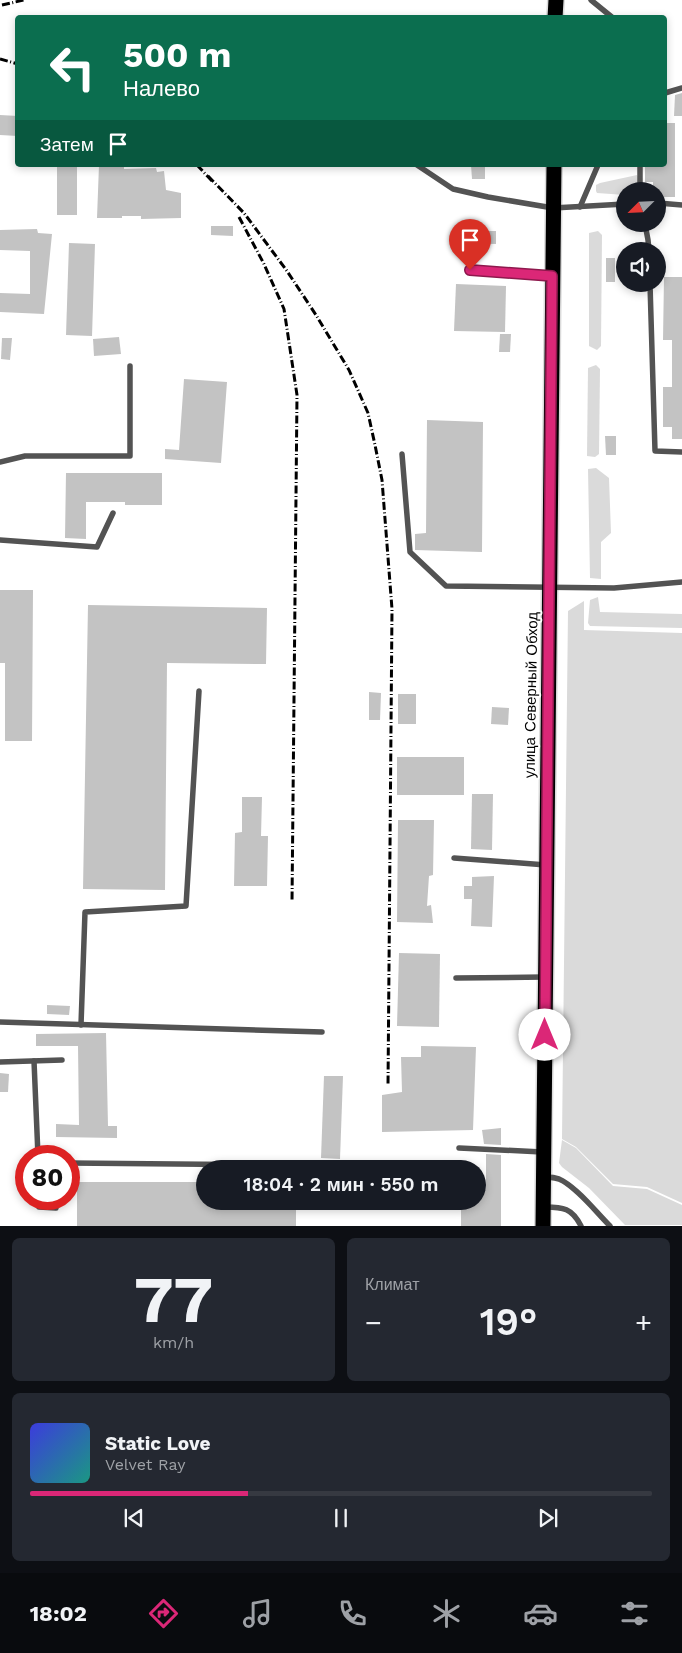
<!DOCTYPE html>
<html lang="ru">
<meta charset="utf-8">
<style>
body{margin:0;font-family:"Work Sans",sans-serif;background:#242831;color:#f1f3f6;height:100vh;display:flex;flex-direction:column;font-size:19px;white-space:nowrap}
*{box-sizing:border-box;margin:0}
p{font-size:16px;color:#9ea1a6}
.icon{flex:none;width:28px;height:28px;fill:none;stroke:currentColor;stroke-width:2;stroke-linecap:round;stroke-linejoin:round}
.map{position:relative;height:1226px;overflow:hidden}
.panel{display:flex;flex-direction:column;gap:12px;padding:12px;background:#0d0f14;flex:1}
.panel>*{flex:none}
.hud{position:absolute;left:15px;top:15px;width:652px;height:152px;border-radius:5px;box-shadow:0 2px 8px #0003;background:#0b6e4f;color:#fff;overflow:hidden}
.needle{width:32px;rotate:246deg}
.controls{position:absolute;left:616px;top:182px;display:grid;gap:10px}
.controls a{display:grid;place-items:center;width:50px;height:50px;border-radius:50%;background:#171b24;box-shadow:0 2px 8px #0003;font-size:25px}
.speed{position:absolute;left:15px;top:1145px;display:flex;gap:10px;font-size:25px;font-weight:700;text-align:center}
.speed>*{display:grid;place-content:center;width:65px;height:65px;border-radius:50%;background:#171b24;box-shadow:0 2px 8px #0003;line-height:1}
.speed .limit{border:8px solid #d22;background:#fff;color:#111}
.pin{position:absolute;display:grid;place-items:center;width:42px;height:42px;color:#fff;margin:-51px -21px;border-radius:50% 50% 50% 0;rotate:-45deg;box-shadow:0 0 5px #0007}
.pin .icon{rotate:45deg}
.me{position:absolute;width:55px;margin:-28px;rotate:0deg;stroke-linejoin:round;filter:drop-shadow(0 0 4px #0008)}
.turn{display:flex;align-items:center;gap:18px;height:105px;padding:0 25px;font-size:22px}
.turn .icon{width:65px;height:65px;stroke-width:2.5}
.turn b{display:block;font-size:35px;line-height:42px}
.then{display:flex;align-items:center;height:48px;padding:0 25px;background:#0003;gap:10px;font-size:19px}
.big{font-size:38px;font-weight:600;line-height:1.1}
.panel .widget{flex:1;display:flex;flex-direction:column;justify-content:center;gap:8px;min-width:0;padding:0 18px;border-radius:8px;background:#242831}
.panel .dial{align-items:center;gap:0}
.dial b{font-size:65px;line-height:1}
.song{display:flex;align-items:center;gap:15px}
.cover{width:60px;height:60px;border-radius:8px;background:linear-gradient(135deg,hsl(240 70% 55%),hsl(170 70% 35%))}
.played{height:5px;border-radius:2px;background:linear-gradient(90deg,#db2777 35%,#363941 35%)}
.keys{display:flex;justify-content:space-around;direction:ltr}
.heat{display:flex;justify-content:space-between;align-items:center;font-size:28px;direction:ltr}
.panel .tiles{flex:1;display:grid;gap:12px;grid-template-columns:1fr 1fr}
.widget:last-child{grid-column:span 2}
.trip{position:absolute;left:196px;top:1160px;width:290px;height:50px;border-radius:25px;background:#171b24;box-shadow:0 2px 8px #0003;font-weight:600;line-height:50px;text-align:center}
.dock{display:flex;height:80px;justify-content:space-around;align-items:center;background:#090b0e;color:#9ea1a6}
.dock .icon{width:35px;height:35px}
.dock .selected{color:#db2777}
.dock b{font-size:22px;color:#f1f3f6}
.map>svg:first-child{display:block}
.green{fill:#dadada}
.building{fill:#c3c3c3}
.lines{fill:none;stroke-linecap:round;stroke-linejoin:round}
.highway-casing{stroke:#dbdbdb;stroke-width:18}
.lane{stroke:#535353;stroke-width:5.5}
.highway{stroke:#000;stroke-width:15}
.rail{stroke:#000;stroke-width:3;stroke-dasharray:8 2.5 1 2.5;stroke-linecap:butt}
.route-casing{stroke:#8e194d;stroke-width:12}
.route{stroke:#db2777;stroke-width:9}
.labels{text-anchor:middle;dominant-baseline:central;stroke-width:4;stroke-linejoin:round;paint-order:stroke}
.street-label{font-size:15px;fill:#000;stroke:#fff}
</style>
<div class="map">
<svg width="682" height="1226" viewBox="0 0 682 1226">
<rect width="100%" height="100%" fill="#fff"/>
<g class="green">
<polygon points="637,175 638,177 638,191 625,191 625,195 597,193 596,191 596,185 600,183"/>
<polygon points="598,231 602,235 601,346 597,350 589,346 589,233"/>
<polygon points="596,365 600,369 599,454 595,457 587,456 588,368"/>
<polygon points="596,468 609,478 611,533 601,542 601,579 590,578 588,469"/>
<polygon points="598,597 600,612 682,614 682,628 590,626 588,623 590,600"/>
<polygon points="584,601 584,630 682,633 682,1203 647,1187 613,1184 576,1147 562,1139 568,611"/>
<polygon points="562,1140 576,1148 613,1186 647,1189 682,1205 682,1225 625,1225 589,1188 562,1167 559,1163"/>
</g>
<g class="building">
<polygon points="682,93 682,116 674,116 675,95"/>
<polygon points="0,115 18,116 18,136 0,135"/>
<polygon points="665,123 675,123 675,197 658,197 658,191 653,191 653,182 645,182 645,165 665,165"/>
<rect x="57" y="165" width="20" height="50"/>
<polygon points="99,165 124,165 124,169 156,168 157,172 164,171 166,190 181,193 181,218 141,219 141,216 122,216 122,218 97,218"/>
<polygon points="471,165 485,165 485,179 472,179"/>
<polygon points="211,226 233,226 233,236 211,235"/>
<polygon points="37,229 38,233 52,234 44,314 0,312 0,293 30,294 30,251 0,250 0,230"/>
<polygon points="455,231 496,231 496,244 454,243"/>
<polygon points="69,243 95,244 92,336 66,335"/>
<rect x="606" y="258" width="9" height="24"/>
<polygon points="664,277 682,277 682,439 672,439 672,427 663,427 663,387 672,387 672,340 663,340"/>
<polygon points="456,284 506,286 505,332 454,331"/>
<polygon points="500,334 511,334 510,352 499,352"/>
<polygon points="119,337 121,354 94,356 93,339"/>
<polygon points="2,338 12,338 10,360 1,359"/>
<polygon points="184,379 227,382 221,463 165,459 165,449 179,450"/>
<polygon points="427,420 483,422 482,552 415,550 415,534 426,533"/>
<polygon points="605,436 616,436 616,455 606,455"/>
<polygon points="66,473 162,473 162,505 125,505 125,502 86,502 86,539 65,538"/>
<polygon points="0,590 33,590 32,741 5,741 5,663 0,663"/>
<polygon points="88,605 267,608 266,664 167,663 165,890 83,889"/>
<polygon points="369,692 381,693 380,720 369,720"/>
<rect x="398" y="694" width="18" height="30"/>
<polygon points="492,707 509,708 508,725 491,724"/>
<rect x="397" y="757" width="67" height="38"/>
<polygon points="472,794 493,794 492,850 471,849"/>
<polygon points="242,797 262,797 261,836 268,836 267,886 234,886 235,833 242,832"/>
<polygon points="398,820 434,820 433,875 429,876 427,906 431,905 433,923 397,922"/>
<polygon points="494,876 492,927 471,926 472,899 464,899 464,886 472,886 472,877"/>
<polygon points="399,953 440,954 439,1027 397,1026"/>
<polygon points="47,1005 70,1006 69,1015 47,1014"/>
<polygon points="106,1033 108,1126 117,1126 117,1138 56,1137 56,1124 79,1125 78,1046 36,1046 36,1034"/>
<polygon points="421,1046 476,1047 473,1130 382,1132 382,1095 402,1092 401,1057 421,1057"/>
<polygon points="0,1073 9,1074 8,1092 0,1092"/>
<polygon points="324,1076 343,1076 340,1159 321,1158"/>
<polygon points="501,1128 501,1145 484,1144 482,1130"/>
<polygon points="486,1154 501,1155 501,1226 461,1226 461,1201 478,1201 478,1190 486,1190"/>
<polygon points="77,1182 205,1182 205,1201 296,1201 296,1226 77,1226"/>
</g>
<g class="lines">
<g class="highway-casing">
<g id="highway">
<polyline points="555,18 556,0"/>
<polyline points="543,1226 554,165"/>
</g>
</g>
<g class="lane">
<polyline points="591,0 613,18"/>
<polyline points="665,93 682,88"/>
<polyline points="417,165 453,189 488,197 553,208 625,204"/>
<polyline points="640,165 640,191"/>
<polyline points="658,203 682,205"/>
<polyline points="580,207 598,165"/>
<polyline points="645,224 648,240 649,251"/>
<polyline points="470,270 552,277"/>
<polyline points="650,284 655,451 682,452"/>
<polyline points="402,454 410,552 446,586 614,588 682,582"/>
<polyline points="0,462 25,456 130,456 130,366"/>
<polyline points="0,540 97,547 113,513"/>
<polyline points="454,858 546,865"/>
<polyline points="456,978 544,977"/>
<polyline points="0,1022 322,1032"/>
<polyline points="81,1025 85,912 186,906 199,691"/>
<polyline points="34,1061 38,1156"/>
<polyline points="0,1062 62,1060"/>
<polyline points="459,1148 542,1152"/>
<polyline points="69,1163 299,1165"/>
<path d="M543,1177C550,1177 557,1177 563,1181C581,1192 595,1211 610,1226"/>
<polyline points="39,1199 39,1207 56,1208"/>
<path d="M545,1207C563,1207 572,1208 581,1226"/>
</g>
<use href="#highway" class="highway"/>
<g class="rail">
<polyline points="2,5 24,0"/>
<polyline points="0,59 18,64"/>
<polyline points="197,165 212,181"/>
<polyline points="208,176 244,213 287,271 316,315 349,370 368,413 375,445 382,480 392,609 388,1086"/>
<polyline points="239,217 264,264 284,309 297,395 292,902"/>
</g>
</g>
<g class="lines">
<g class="route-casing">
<polyline id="route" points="470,270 552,276 545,1035"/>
</g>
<use href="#route" class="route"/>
</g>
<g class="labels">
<g class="street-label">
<text transform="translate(531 695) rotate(-89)">улица Северный Обход</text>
</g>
</g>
</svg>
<div class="controls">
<a><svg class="needle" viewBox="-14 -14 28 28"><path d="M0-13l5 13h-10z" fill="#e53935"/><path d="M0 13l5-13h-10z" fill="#9ea1a6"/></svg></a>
<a><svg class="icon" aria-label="sound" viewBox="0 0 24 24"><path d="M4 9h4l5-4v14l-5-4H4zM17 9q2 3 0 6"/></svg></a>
</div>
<div class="speed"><div class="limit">80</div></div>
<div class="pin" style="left:470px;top:270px;background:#d93025"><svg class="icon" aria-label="arrive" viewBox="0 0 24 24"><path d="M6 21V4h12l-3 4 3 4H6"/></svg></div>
<svg class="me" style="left:545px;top:1035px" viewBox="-20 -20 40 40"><circle r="19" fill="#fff"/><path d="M0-13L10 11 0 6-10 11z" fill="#db2777"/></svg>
<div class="trip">18:04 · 2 мин · 550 m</div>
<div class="hud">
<div class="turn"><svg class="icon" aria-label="left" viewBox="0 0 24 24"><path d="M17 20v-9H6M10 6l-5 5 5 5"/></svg><div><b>500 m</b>Налево</div></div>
<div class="then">Затем<svg class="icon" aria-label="arrive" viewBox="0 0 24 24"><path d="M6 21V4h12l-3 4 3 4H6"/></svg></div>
</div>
</div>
<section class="panel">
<div class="tiles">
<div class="widget dial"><b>77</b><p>km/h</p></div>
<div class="widget"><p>Климат</p>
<div class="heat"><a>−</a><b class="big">19°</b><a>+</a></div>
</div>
<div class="widget">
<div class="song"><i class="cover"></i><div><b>Static Love</b><p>Velvet Ray</p></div></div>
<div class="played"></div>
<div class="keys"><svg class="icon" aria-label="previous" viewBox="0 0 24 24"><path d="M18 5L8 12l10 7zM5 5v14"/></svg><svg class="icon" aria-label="pause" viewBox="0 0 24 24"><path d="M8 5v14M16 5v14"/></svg><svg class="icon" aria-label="next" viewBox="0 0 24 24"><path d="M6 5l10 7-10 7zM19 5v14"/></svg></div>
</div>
</div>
</section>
<nav class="dock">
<b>18:02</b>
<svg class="icon selected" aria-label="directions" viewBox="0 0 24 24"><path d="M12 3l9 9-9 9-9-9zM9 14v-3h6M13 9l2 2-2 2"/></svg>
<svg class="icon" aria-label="music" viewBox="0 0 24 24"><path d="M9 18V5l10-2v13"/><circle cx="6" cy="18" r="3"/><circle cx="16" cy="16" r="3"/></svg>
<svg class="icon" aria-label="phone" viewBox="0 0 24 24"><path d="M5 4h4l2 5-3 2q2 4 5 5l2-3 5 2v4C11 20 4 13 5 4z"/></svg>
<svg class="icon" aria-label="climate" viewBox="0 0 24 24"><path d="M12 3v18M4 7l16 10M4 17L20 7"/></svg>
<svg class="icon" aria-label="car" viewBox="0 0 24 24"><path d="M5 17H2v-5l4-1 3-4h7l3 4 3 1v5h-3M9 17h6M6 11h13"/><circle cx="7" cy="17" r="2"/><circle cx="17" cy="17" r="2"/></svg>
<svg class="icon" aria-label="filters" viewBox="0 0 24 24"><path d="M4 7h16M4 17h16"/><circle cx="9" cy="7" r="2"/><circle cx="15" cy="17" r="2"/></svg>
</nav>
